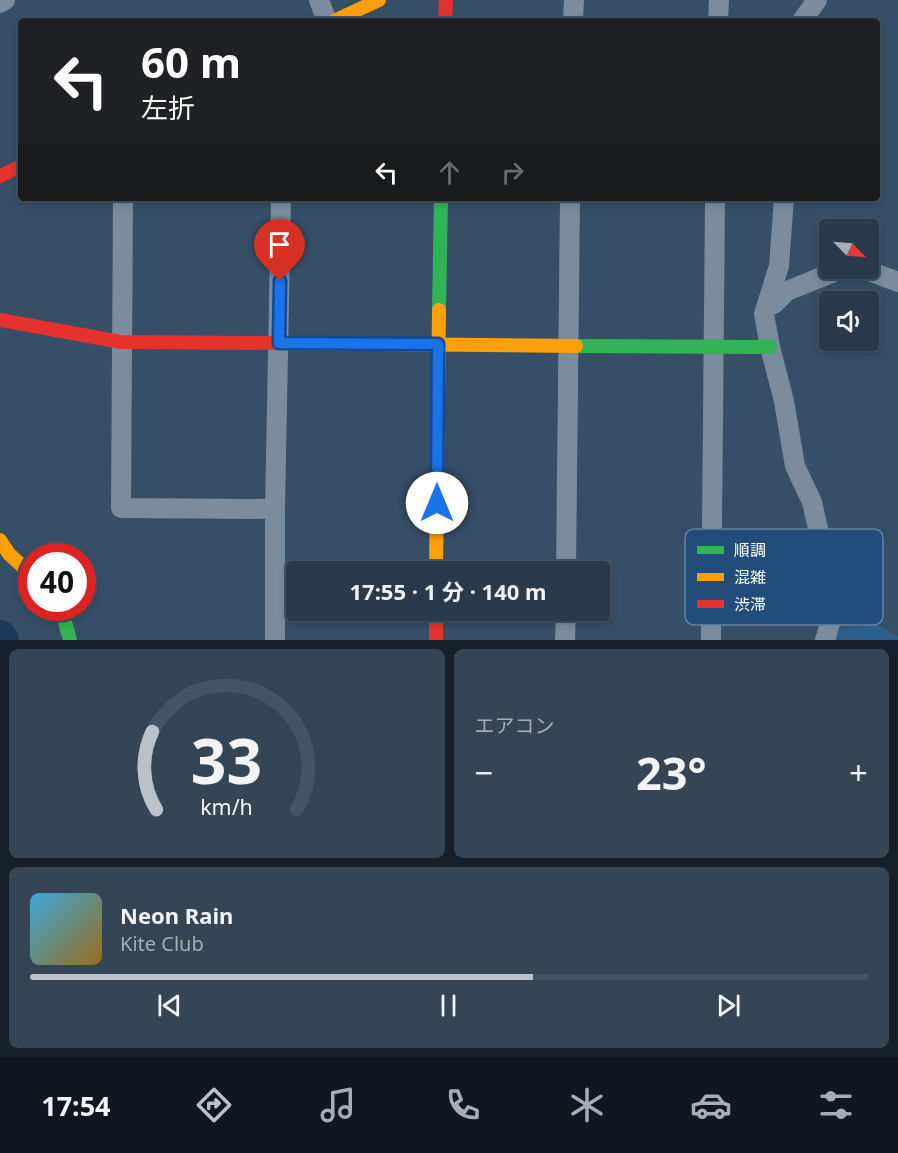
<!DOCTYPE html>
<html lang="ja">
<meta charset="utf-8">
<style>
body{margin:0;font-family:"Noto Sans","Noto Sans JP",sans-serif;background:#344556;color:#f1f3f6;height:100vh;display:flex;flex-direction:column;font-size:22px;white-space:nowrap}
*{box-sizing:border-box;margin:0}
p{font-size:20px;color:#a5adb5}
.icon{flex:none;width:33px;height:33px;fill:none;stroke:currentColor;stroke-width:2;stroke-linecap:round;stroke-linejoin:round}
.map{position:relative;height:640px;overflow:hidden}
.details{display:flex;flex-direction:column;gap:9px;padding:9px;background:#16202a;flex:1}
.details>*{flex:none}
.top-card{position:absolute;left:18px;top:18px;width:862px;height:183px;border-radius:6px;box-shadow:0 3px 9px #0003,0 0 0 2px #445464;background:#202124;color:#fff;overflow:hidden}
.needle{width:39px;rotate:115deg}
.controls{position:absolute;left:819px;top:219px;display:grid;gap:12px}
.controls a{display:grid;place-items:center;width:60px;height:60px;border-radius:6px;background:#283a4c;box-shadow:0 3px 9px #0003,0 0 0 2px #445464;font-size:30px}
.speed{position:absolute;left:18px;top:543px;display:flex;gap:12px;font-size:30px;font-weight:700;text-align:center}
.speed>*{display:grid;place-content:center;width:78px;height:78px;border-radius:50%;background:#283a4c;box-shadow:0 3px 9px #0003,0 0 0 2px #445464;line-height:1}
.speed .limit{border:9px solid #d22;background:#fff;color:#111}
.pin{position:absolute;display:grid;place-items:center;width:51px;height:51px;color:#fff;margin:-62px -26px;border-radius:50% 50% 50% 0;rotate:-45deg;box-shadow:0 0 6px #0007}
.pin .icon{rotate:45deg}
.me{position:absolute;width:66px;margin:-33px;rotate:0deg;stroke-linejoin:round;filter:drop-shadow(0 0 4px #0008)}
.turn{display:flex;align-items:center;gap:21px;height:126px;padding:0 24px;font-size:27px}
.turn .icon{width:78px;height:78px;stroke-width:2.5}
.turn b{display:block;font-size:42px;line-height:51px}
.lanes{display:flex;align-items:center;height:57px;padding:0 24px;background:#0003;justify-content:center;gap:30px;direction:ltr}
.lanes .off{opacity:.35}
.big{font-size:45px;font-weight:700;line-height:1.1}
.details .tile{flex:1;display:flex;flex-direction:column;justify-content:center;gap:9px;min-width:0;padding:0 21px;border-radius:9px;background:#344556}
.details .dial{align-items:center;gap:0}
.dial svg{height:156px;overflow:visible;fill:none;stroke:#445464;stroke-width:7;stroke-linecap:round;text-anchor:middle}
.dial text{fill:#f1f3f6;stroke:none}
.song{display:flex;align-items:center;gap:18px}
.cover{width:72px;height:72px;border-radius:9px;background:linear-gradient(135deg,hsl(200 70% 55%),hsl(40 70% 35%))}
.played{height:6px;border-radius:3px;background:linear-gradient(90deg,#b9c1c9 60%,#445464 60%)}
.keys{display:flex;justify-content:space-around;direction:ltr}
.heat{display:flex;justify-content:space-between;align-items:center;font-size:33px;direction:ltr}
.details .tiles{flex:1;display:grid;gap:9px;grid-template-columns:1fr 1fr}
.tile:last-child{grid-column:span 2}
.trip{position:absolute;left:286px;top:561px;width:324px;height:60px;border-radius:6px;background:#283a4c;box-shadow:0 3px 9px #0003,0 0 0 2px #445464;font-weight:700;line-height:60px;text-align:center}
.tabs{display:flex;height:96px;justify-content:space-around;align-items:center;background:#10171e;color:#a5adb5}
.tabs .icon{width:42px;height:42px}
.tabs .selected{color:#b9c1c9}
.tabs b{font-size:27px;color:#f1f3f6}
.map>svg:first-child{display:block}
.green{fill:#2e5e8b}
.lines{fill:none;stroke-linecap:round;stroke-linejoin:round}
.river{stroke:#1a395b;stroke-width:32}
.street{stroke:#7a8c9d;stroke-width:20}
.fast{stroke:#30b455;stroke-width:14}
.slow{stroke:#ff9f0a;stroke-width:14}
.jam{stroke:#e5322d;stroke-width:14}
.route-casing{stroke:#114b97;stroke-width:15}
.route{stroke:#1a73e8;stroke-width:10}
.key{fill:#224d7a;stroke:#6482a2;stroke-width:1.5}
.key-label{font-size:16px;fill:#fff}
</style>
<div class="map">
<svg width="898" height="640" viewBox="0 0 898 640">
<rect width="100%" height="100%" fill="#364e66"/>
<polygon class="green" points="873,622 898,636 898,640 829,640 833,633"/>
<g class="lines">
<polyline class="river" points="0,636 3,640"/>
<g class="street">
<polyline points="319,0 327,21"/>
<polyline points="0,3 5,0"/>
<polyline points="573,21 574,0"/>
<polyline points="718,21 719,0"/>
<polyline points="802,21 817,0"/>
<polyline points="123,198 121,508 275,509"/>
<polyline points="784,198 779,266 764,314 770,347 784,401 795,466 812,502 833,595 831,620 825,640"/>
<polyline points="861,268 898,282"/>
<polyline points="767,305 774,304 787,291 839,270 860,268"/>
<polyline points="566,572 570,198"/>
<polyline points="275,640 275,509 281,198"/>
<polyline points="565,640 566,610"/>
<polyline points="711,640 715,198"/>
</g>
<g class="fast">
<polyline points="439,310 441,198"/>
<polyline points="576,346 770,347"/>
<polyline points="61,608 70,640"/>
</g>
<g class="slow">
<polyline points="334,21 379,0"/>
<polyline points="275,343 576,346"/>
<polyline points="0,540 9,554 32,575"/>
<polyline points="436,572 439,310"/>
</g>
<g class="jam">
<polyline points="445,21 446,0"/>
<polyline points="0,176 21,166"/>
<polyline points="0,320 121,342 275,343"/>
<polyline points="436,610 436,640"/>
</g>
</g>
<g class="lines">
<g class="route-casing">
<polyline id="route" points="280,281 279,343 438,344 437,503"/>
</g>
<use href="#route" class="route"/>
</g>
<rect x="685" y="529" width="198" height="96" rx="9" class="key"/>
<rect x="697" y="546" width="27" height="8" fill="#30b455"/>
<rect x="697" y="573" width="27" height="8" fill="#ff9f0a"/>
<rect x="697" y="600" width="27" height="8" fill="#e5322d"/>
<g class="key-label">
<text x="734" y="556">順調</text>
<text x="734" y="583">混雑</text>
<text x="734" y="610">渋滞</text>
</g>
</svg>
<div class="controls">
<a><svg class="needle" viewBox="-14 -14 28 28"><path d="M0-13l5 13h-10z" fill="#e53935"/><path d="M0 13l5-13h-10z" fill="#a5adb5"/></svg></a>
<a><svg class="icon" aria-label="sound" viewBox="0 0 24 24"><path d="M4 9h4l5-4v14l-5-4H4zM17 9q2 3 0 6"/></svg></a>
</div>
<div class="speed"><div class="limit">40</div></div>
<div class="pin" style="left:280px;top:281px;background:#d93025"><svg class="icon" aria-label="arrive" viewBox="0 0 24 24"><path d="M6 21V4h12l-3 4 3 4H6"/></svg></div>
<svg class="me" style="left:437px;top:503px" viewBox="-20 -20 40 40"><circle r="19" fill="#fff"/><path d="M0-13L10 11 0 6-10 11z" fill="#1a73e8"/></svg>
<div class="trip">17:55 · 1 分 · 140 m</div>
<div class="top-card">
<div class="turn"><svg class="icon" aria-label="left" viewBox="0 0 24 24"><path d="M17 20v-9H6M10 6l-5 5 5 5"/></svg><div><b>60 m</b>左折</div></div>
<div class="lanes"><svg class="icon" aria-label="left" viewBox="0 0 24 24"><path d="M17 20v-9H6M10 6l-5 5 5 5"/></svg><svg class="icon off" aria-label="ahead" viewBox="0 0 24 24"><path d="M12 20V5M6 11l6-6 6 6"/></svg><svg class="icon off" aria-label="right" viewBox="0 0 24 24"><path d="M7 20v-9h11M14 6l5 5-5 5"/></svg></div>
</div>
</div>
<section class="details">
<div class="tiles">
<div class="tile dial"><svg viewBox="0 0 100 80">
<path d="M14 69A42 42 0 1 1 86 69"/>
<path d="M14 69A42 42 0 0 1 12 29" stroke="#b9c1c9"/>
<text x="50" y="56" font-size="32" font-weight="700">33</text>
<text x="50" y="72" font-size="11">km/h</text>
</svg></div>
<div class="tile"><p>エアコン</p>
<div class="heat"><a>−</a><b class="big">23°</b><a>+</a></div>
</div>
<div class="tile">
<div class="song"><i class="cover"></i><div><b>Neon Rain</b><p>Kite Club</p></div></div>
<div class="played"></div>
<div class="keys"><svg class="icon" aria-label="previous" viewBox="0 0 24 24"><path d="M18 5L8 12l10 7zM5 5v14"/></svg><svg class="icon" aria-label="pause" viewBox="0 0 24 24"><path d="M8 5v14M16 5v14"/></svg><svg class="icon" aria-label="next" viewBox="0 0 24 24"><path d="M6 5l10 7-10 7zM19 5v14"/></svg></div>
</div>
</div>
</section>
<nav class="tabs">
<b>17:54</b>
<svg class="icon selected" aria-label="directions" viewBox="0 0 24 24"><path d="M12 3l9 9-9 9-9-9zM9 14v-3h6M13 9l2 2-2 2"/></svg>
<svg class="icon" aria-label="music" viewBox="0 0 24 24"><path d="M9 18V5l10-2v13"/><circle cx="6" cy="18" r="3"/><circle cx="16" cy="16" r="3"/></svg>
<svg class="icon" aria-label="phone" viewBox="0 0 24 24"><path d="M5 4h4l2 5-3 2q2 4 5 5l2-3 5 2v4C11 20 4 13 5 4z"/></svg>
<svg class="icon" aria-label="climate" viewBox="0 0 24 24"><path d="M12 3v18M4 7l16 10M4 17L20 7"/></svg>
<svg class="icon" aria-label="car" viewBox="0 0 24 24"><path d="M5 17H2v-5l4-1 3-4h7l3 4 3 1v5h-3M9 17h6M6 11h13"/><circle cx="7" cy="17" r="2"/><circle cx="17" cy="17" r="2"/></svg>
<svg class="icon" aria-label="filters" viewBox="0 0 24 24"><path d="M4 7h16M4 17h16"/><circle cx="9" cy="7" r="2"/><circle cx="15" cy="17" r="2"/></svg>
</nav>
